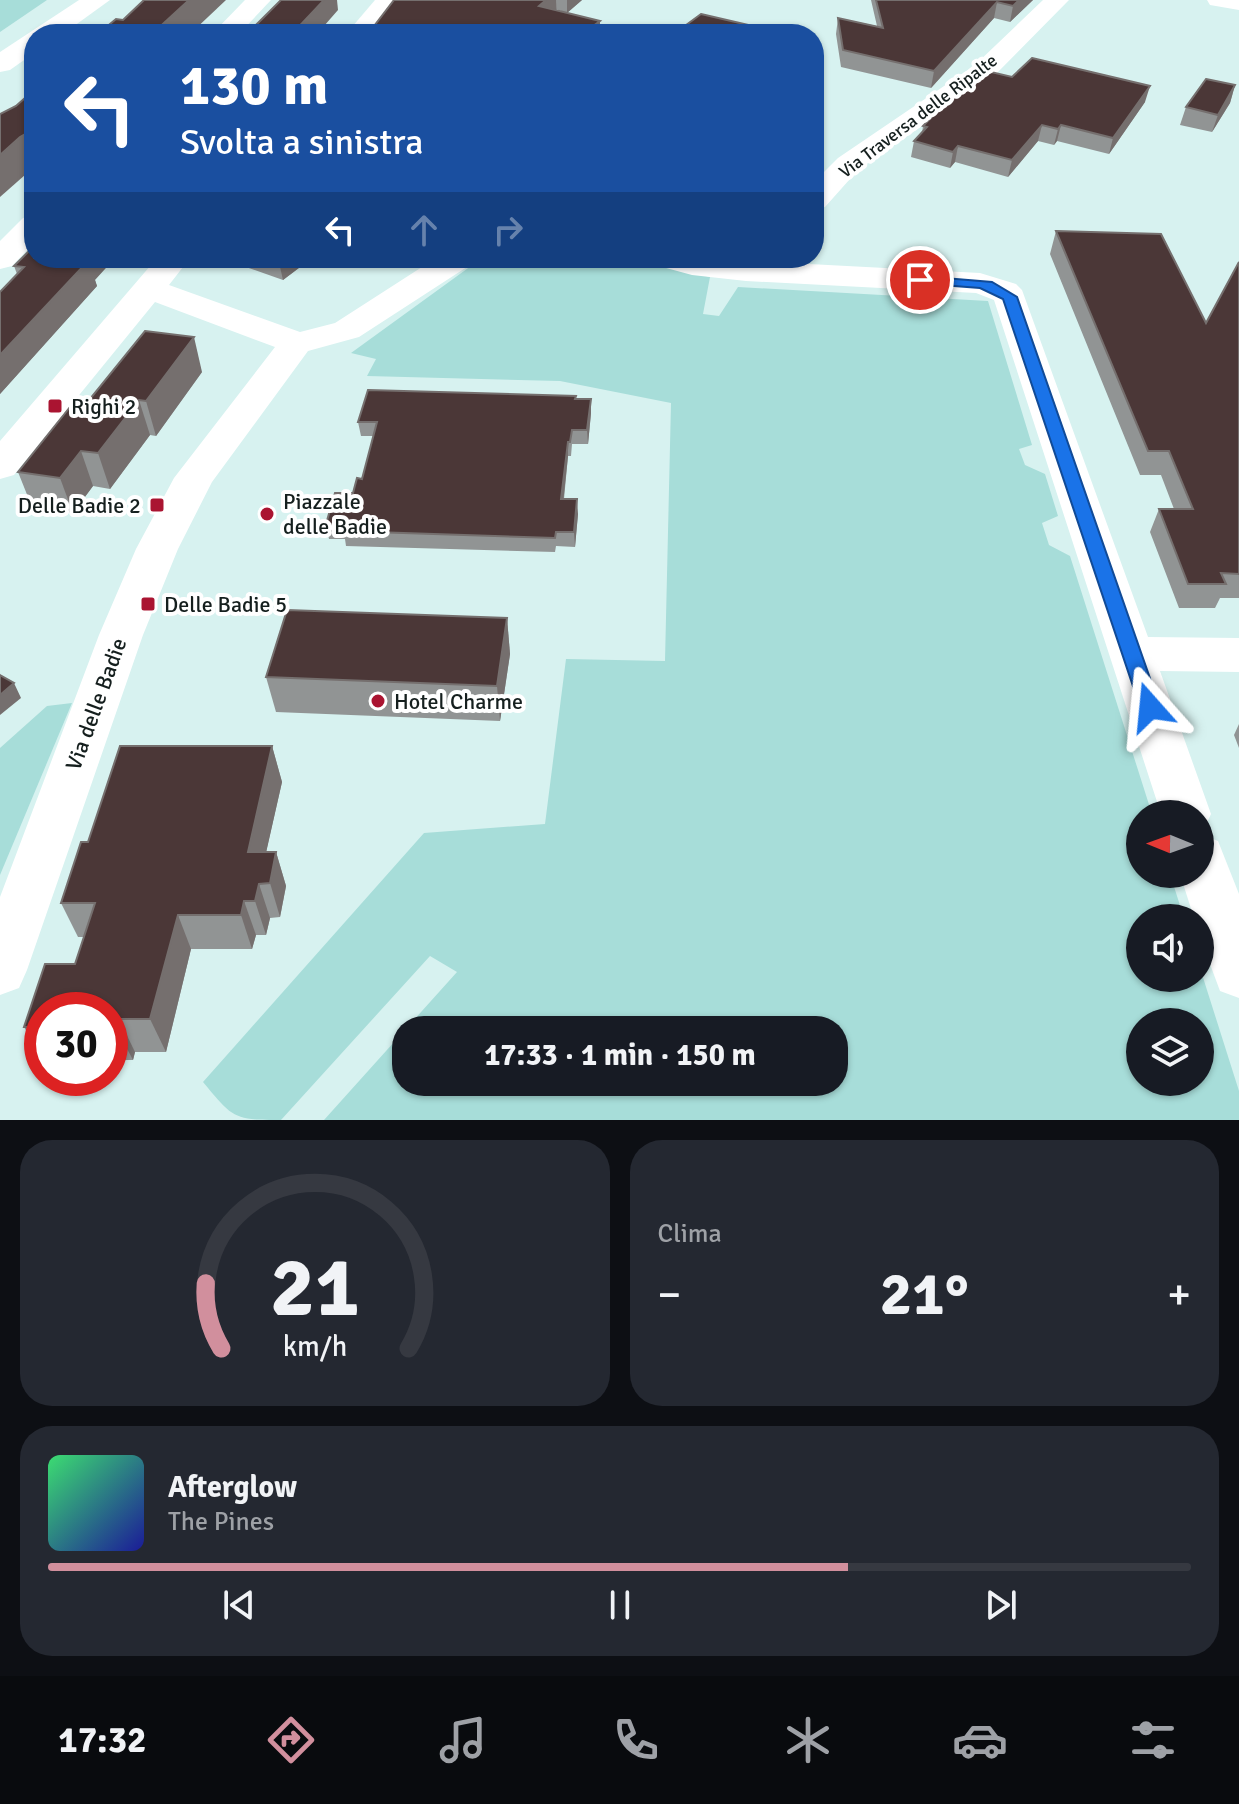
<!DOCTYPE html>
<html lang="it">
<meta charset="utf-8">
<style>
body{margin:0;font-family:Signika,sans-serif;background:#242831;color:#f1f3f6;height:100vh;display:flex;flex-direction:column;font-size:30px;white-space:nowrap}
*{box-sizing:border-box;margin:0}
p{font-size:26px;color:#9ea1a6}
.icon{flex:none;width:44px;height:44px;fill:none;stroke:currentColor;stroke-width:2;stroke-linecap:round;stroke-linejoin:round}
.map{position:relative;height:1120px;overflow:hidden}
.panel{display:flex;flex-direction:column;gap:20px;padding:20px;background:#0d0f14;flex:1}
.panel>*{flex:none}
.banner{position:absolute;left:24px;top:24px;width:800px;height:244px;border-radius:32px;box-shadow:0 2px 6px #0004;background:#1a4fa0;color:#fff;overflow:hidden}
.needle{width:52px;rotate:271deg}
.buttons{position:absolute;left:1126px;top:800px;display:grid;gap:16px}
.buttons a{display:grid;place-items:center;width:88px;height:88px;border-radius:50%;background:#171b24;box-shadow:0 2px 6px #0004;font-size:40px}
.speed{position:absolute;left:24px;top:992px;display:flex;gap:16px;font-size:40px;font-weight:700;text-align:center}
.speed>*{display:grid;place-content:center;width:104px;height:104px;border-radius:50%;background:#171b24;box-shadow:0 2px 6px #0004;line-height:1}
.speed .limit{border:12px solid #d22;background:#fff;color:#111}
.pin{position:absolute;display:grid;place-items:center;width:68px;height:68px;color:#fff;margin:-34px;border:4px solid #fff;border-radius:50%;box-shadow:0 2px 8px #0007}
.me{position:absolute;width:88px;margin:-44px;rotate:342deg;stroke-linejoin:round;filter:drop-shadow(0 0 6px #0008)}
.turn{display:flex;align-items:center;gap:28px;height:168px;padding:0 24px;font-size:36px}
.turn .icon{width:104px;height:104px;stroke-width:2.5}
.turn b{display:block;font-size:56px;line-height:68px}
.lanes{display:flex;align-items:center;height:76px;padding:0 24px;background:#0003;justify-content:center;gap:40px;direction:ltr}
.lanes .off{opacity:.35}
.big{font-size:60px;font-weight:800;line-height:1.1}
.panel .tile{flex:1;display:flex;flex-direction:column;justify-content:center;gap:12px;min-width:0;padding:0 28px;border-radius:32px;background:#242831}
.panel .dial{align-items:center;gap:0}
.dial svg{height:208px;overflow:visible;fill:none;stroke:#363941;stroke-width:7;stroke-linecap:round;text-anchor:middle}
.dial text{fill:#f1f3f6;stroke:none}
.song{display:flex;align-items:center;gap:24px}
.cover{width:96px;height:96px;border-radius:12px;background:linear-gradient(135deg,hsl(140 70% 55%),hsl(240 70% 35%))}
.played{height:8px;border-radius:4px;background:linear-gradient(90deg,#d18f9d 70%,#363941 70%)}
.keys{display:flex;justify-content:space-around;direction:ltr}
.heat{display:flex;justify-content:space-between;align-items:center;font-size:44px;direction:ltr}
.panel .tiles{flex:1;display:grid;gap:20px;grid-template-columns:1fr 1fr}
.tile:last-child{grid-column:span 2}
.trip{position:absolute;left:392px;top:1016px;width:456px;height:80px;border-radius:32px;background:#171b24;box-shadow:0 2px 6px #0004;font-weight:800;line-height:80px;text-align:center}
.dock{display:flex;height:128px;justify-content:space-around;align-items:center;background:#090b0e;color:#9ea1a6}
.dock .icon{width:56px;height:56px}
.dock .on{color:#d18f9d}
.dock b{font-size:36px;color:#f1f3f6}
.map>svg:first-child{display:block}
.green{fill:#a7ddd9;fill-rule:evenodd}
.lines{fill:none;stroke-linecap:round;stroke-linejoin:round}
.lane{fill:#fff;fill-rule:evenodd}
.street{fill:#fff;fill-rule:evenodd}
.secondary{fill:#fff;fill-rule:evenodd}
.wall{fill:#919494}
.shaded-wall{fill:#756f6e}
.building{fill:#4b3737;stroke:#756f6e;stroke-width:2}
.route{fill:#1a73e8;stroke:#114b97;stroke-width:2}
.poi-dot{fill:#aa1431;stroke:#fff;stroke-width:3}
.labels{text-anchor:middle;dominant-baseline:central;stroke-width:8;stroke-linejoin:round;paint-order:stroke}
.far-street-label{font-size:18px;fill:#151f1e;stroke:#fff}
.poi-label{font-size:22px;fill:#151f1e;stroke:#fff;text-anchor:start}
.street-label{font-size:22px;fill:#151f1e;stroke:#fff}
</style>
<div class="map">
<svg width="1239" height="1120" viewBox="0 0 1239 1120">
<rect width="100%" height="100%" fill="#d7f2f0"/>
<g class="green">
<polygon points="0,0 47,0 0,32"/>
<path d="M482,258H633L710,277L703,314L719,316L738,287L988,301L1032,445L1019,449L1025,465L1045,474L1058,516L1042,523L1049,545L1070,556L1152,814H1140V874H1170L1184,918H1140V978H1200V968L1239,1091V1120H324L457,972L430,956L281,1120C233,1120 233,1118 203,1082L424,833L545,824L566,659L665,661L671,403L560,381L367,376L376,359L351,353ZM1140,1022H1200V1082H1140ZM406,1030H834V1082H406Z"/>
<polygon points="72,703 0,875 0,748 47,706"/>
</g>
<g class="lines">
<polygon class="lane" points="571,19 627,34 607,34 571,25"/>
<g class="street">
<polygon points="245,0 271,0 239,34 212,34"/>
<polygon points="375,0 400,0 373,34 346,34"/>
<polygon points="1043,0 1069,0 993,77 858,170 825,207 814,209 814,182 838,158 975,65"/>
<polygon points="1207,0 1239,0 1239,10 1210,5"/>
<polygon points="34,216 34,243 12,266 0,269 0,241 23,218"/>
<polygon points="157,258 190,258 169,285 300,332 335,323 436,258 474,258 470,265 359,337 308,351 212,482 178,549 143,635 27,970 19,988 0,995 0,897 99,635 136,549 174,478 275,347 155,302 14,475 0,479 0,441"/>
<polygon points="651,258 774,258 771,262 980,273 1016,284 1022,290 1148,637 1239,638 1239,672 1160,671 1211,814 1204,829 1200,830 1200,814 1161,814 994,300 976,293 746,281 692,275 655,265"/>
<polygon points="1200,834 1218,841 1239,894 1239,998 1220,991 1200,937 1200,918 1194,918 1180,874 1200,874"/>
</g>
<polygon class="secondary" points="79,0 110,0 63,34 34,34 34,53 10,70 0,72 0,52"/>
</g>
<g class="wall">
<polygon points="394,0 582,0 567,13 556,9"/>
<polygon points="871,0 1033,0 1010,22 994,18 931,88 841,67 836,34 838,18 877,26"/>
<polygon points="1012,77 1145,102 1109,154 1057,141 1054,145 1038,141 1008,177 955,162 950,168 911,157 914,141 922,133 923,126"/>
<polygon points="1235,85 1230,103 1212,132 1180,125 1186,107"/>
<polygon points="1056,231 1206,323 1239,262 1239,598 1220,598 1215,608 1179,608 1150,532 1159,509 1174,509 1161,475 1140,475 1050,254"/>
<polygon points="220,258 312,258 283,280"/>
<polygon points="14,266 95,280 97,286 0,394 0,292 17,274"/>
<polygon points="202,372 156,436 150,435 110,489 93,486 73,513 32,507 18,472 86,404"/>
<polygon points="576,399 591,413 588,444 572,444 571,456 568,456 564,499 578,514 575,547 556,546 555,552 346,546 345,539 329,539 326,524 353,493 362,479 373,436 361,436 358,422"/>
<polygon points="507,618 510,654 500,721 276,712 266,677"/>
<polygon points="1239,724 1239,748 1234,735"/>
<polygon points="272,746 282,782 266,852 276,852 286,886 280,917 270,918 266,935 256,935 252,949 191,949 166,1052 135,1052 133,1060 110,1060 110,1010 42,1010 42,1056 24,1027 75,964 84,937 78,937 61,903"/>
</g>
<g class="shaded-wall">
<polygon points="189,0 226,0 190,34 152,34"/>
<polygon points="324,0 337,0 338,10 317,34 292,34"/>
<polygon points="546,0 556,0 557,22 539,6"/>
<polygon points="567,0 582,0 567,13"/>
<polygon points="1019,0 1033,0 1010,22 1013,6"/>
<polygon points="997,2 994,18 931,88 934,71"/>
<polygon points="600,21 600,34 582,34"/>
<polygon points="757,27 756,34 748,34"/>
<polygon points="1235,85 1230,103 1212,132 1218,115"/>
<polygon points="1150,86 1145,102 1109,154 1113,138"/>
<polygon points="1042,125 1038,141 1008,177 1012,160"/>
<polygon points="1061,125 1057,141 1054,145 1058,129"/>
<polygon points="34,129 34,167 0,197 0,155 20,137"/>
<polygon points="958,146 955,162 950,168 953,152"/>
<polygon points="83,258 115,258 95,280 97,286 0,394 0,355"/>
<polygon points="278,258 312,258 283,280"/>
<polygon points="194,337 202,372 156,436 146,401"/>
<polygon points="591,399 591,413 588,444 587,430"/>
<polygon points="139,400 150,435 110,489 98,453"/>
<polygon points="568,442 568,456 562,513 561,499"/>
<polygon points="81,451 93,486 73,513 60,478"/>
<polygon points="577,499 578,514 575,547 574,532"/>
<polygon points="507,618 510,654 500,721 497,686"/>
<polygon points="14,683 21,698 0,715 0,695"/>
<polygon points="272,746 282,782 259,884 270,918 266,935 255,901 248,852"/>
<polygon points="276,852 286,886 280,917 270,883"/>
<polygon points="244,901 256,935 252,949 241,915"/>
<polygon points="178,915 191,949 166,1052 150,1019"/>
<polygon points="119,1019 135,1052 133,1060 116,1028"/>
</g>
<g class="building">
<polygon points="144,0 189,0 152,34 98,34 116,19 123,20"/>
<polygon points="281,0 324,0 292,34 247,34"/>
<polygon points="394,0 546,0 539,6 600,21 582,34 368,34"/>
<polygon points="876,0 1019,0 1013,6 997,2 934,71 843,50 838,18 883,28"/>
<polygon points="701,14 757,27 748,34 674,34"/>
<polygon points="1032,58 1150,86 1113,138 1061,125 1058,129 1042,125 1012,160 958,146 953,152 914,141 927,127 923,126 956,92 987,71 1012,77"/>
<polygon points="1206,79 1235,85 1218,115 1186,107"/>
<polygon points="34,90 34,129 20,137 0,155 0,114 16,106"/>
<polygon points="1056,231 1161,234 1206,323 1239,262 1239,574 1221,573 1226,584 1188,584 1159,509 1193,509 1169,451 1148,451"/>
<polygon points="34,246 34,258 83,258 82,260 89,260 0,355 0,292 24,267 14,266"/>
<polygon points="145,331 194,337 146,401 139,400 98,453 81,451 60,478 18,472 74,402 86,404"/>
<polygon points="368,390 576,396 575,399 591,399 587,430 572,430 570,442 568,442 561,499 577,499 574,532 556,532 555,538 343,531 345,525 326,524 335,493 353,493 357,478 362,479 377,422 358,422"/>
<polygon points="287,610 507,618 497,686 266,677"/>
<polygon points="0,675 14,683 0,695"/>
<polygon points="120,746 272,746 248,852 276,852 270,883 259,884 255,901 244,901 241,915 178,915 150,1019 119,1019 116,1028 110,1028 110,1010 42,1010 42,1027 24,1027 45,964 75,964 95,903 61,903 81,842 88,842"/>
</g>
<polygon class="route" points="920,276 992,282 1017,297 1160,707 1157,713 1143,713 1140,707 1003,299 980,288 915,283 913,280"/>
<g class="poi-dot">
<rect x="47" y="398" width="16" height="16" rx="4"/>
<rect x="149" y="497" width="16" height="16" rx="4"/>
<circle cx="267" cy="514" r="8"/>
<rect x="140" y="596" width="16" height="16" rx="4"/>
<circle cx="378" cy="701" r="8"/>
</g>
<g class="labels">
<g class="far-street-label">
<text transform="translate(918 116) rotate(-37)">Via Traversa delle Ripalte</text>
</g>
<g class="poi-label">
<text x="71" y="406">Righi 2</text>
<text x="283" y="501">Piazzale<tspan x="283" dy="25">delle Badie</tspan></text>
<text x="141" y="505" text-anchor="end">Delle Badie 2</text>
<text x="164" y="604">Delle Badie 5</text>
<text x="394" y="701">Hotel Charme</text>
</g>
<g class="street-label">
<text transform="translate(96 704) rotate(-70)">Via delle Badie</text>
</g>
</g>
</svg>
<div class="buttons">
<a><svg class="needle" viewBox="-14 -14 28 28"><path d="M0-13l5 13h-10z" fill="#e53935"/><path d="M0 13l5-13h-10z" fill="#9ea1a6"/></svg></a>
<a><svg class="icon" aria-label="sound" viewBox="0 0 24 24"><path d="M4 9h4l5-4v14l-5-4H4zM17 9q2 3 0 6"/></svg></a>
<a><svg class="icon" aria-label="layers" viewBox="0 0 24 24"><path d="M12 4l9 5-9 5-9-5zM3 14l9 5 9-5"/></svg></a>
</div>
<div class="speed"><div class="limit">30</div></div>
<div class="pin" style="left:920px;top:280px;background:#d93025"><svg class="icon" aria-label="arrive" viewBox="0 0 24 24"><path d="M6 21V4h12l-3 4 3 4H6"/></svg></div>
<svg class="me" style="left:1150px;top:707px" viewBox="-20 -20 40 40"><path d="M0-17L14 15 0 8-14 15z" fill="#1a73e8" stroke="#fff" stroke-width="4"/></svg>
<div class="trip">17:33 · 1 min · 150 m</div>
<div class="banner">
<div class="turn"><svg class="icon" aria-label="left" viewBox="0 0 24 24"><path d="M17 20v-9H6M10 6l-5 5 5 5"/></svg><div><b>130 m</b>Svolta a sinistra</div></div>
<div class="lanes"><svg class="icon" aria-label="left" viewBox="0 0 24 24"><path d="M17 20v-9H6M10 6l-5 5 5 5"/></svg><svg class="icon off" aria-label="ahead" viewBox="0 0 24 24"><path d="M12 20V5M6 11l6-6 6 6"/></svg><svg class="icon off" aria-label="right" viewBox="0 0 24 24"><path d="M7 20v-9h11M14 6l5 5-5 5"/></svg></div>
</div>
</div>
<section class="panel">
<div class="tiles">
<div class="tile dial"><svg viewBox="0 0 100 80">
<path d="M14 69A42 42 0 1 1 86 69"/>
<path d="M14 69A42 42 0 0 1 8 44" stroke="#d18f9d"/>
<text x="50" y="56" font-size="32" font-weight="700">21</text>
<text x="50" y="72" font-size="11">km/h</text>
</svg></div>
<div class="tile"><p>Clima</p>
<div class="heat"><a>−</a><b class="big">21°</b><a>+</a></div>
</div>
<div class="tile">
<div class="song"><i class="cover"></i><div><b>Afterglow</b><p>The Pines</p></div></div>
<div class="played"></div>
<div class="keys"><svg class="icon" aria-label="previous" viewBox="0 0 24 24"><path d="M18 5L8 12l10 7zM5 5v14"/></svg><svg class="icon" aria-label="pause" viewBox="0 0 24 24"><path d="M8 5v14M16 5v14"/></svg><svg class="icon" aria-label="next" viewBox="0 0 24 24"><path d="M6 5l10 7-10 7zM19 5v14"/></svg></div>
</div>
</div>
</section>
<nav class="dock">
<b>17:32</b>
<svg class="icon on" aria-label="directions" viewBox="0 0 24 24"><path d="M12 3l9 9-9 9-9-9zM9 14v-3h6M13 9l2 2-2 2"/></svg>
<svg class="icon" aria-label="music" viewBox="0 0 24 24"><path d="M9 18V5l10-2v13"/><circle cx="6" cy="18" r="3"/><circle cx="16" cy="16" r="3"/></svg>
<svg class="icon" aria-label="phone" viewBox="0 0 24 24"><path d="M5 4h4l2 5-3 2q2 4 5 5l2-3 5 2v4C11 20 4 13 5 4z"/></svg>
<svg class="icon" aria-label="climate" viewBox="0 0 24 24"><path d="M12 3v18M4 7l16 10M4 17L20 7"/></svg>
<svg class="icon" aria-label="car" viewBox="0 0 24 24"><path d="M5 17H2v-5l4-1 3-4h7l3 4 3 1v5h-3M9 17h6M6 11h13"/><circle cx="7" cy="17" r="2"/><circle cx="17" cy="17" r="2"/></svg>
<svg class="icon" aria-label="filters" viewBox="0 0 24 24"><path d="M4 7h16M4 17h16"/><circle cx="9" cy="7" r="2"/><circle cx="15" cy="17" r="2"/></svg>
</nav>
